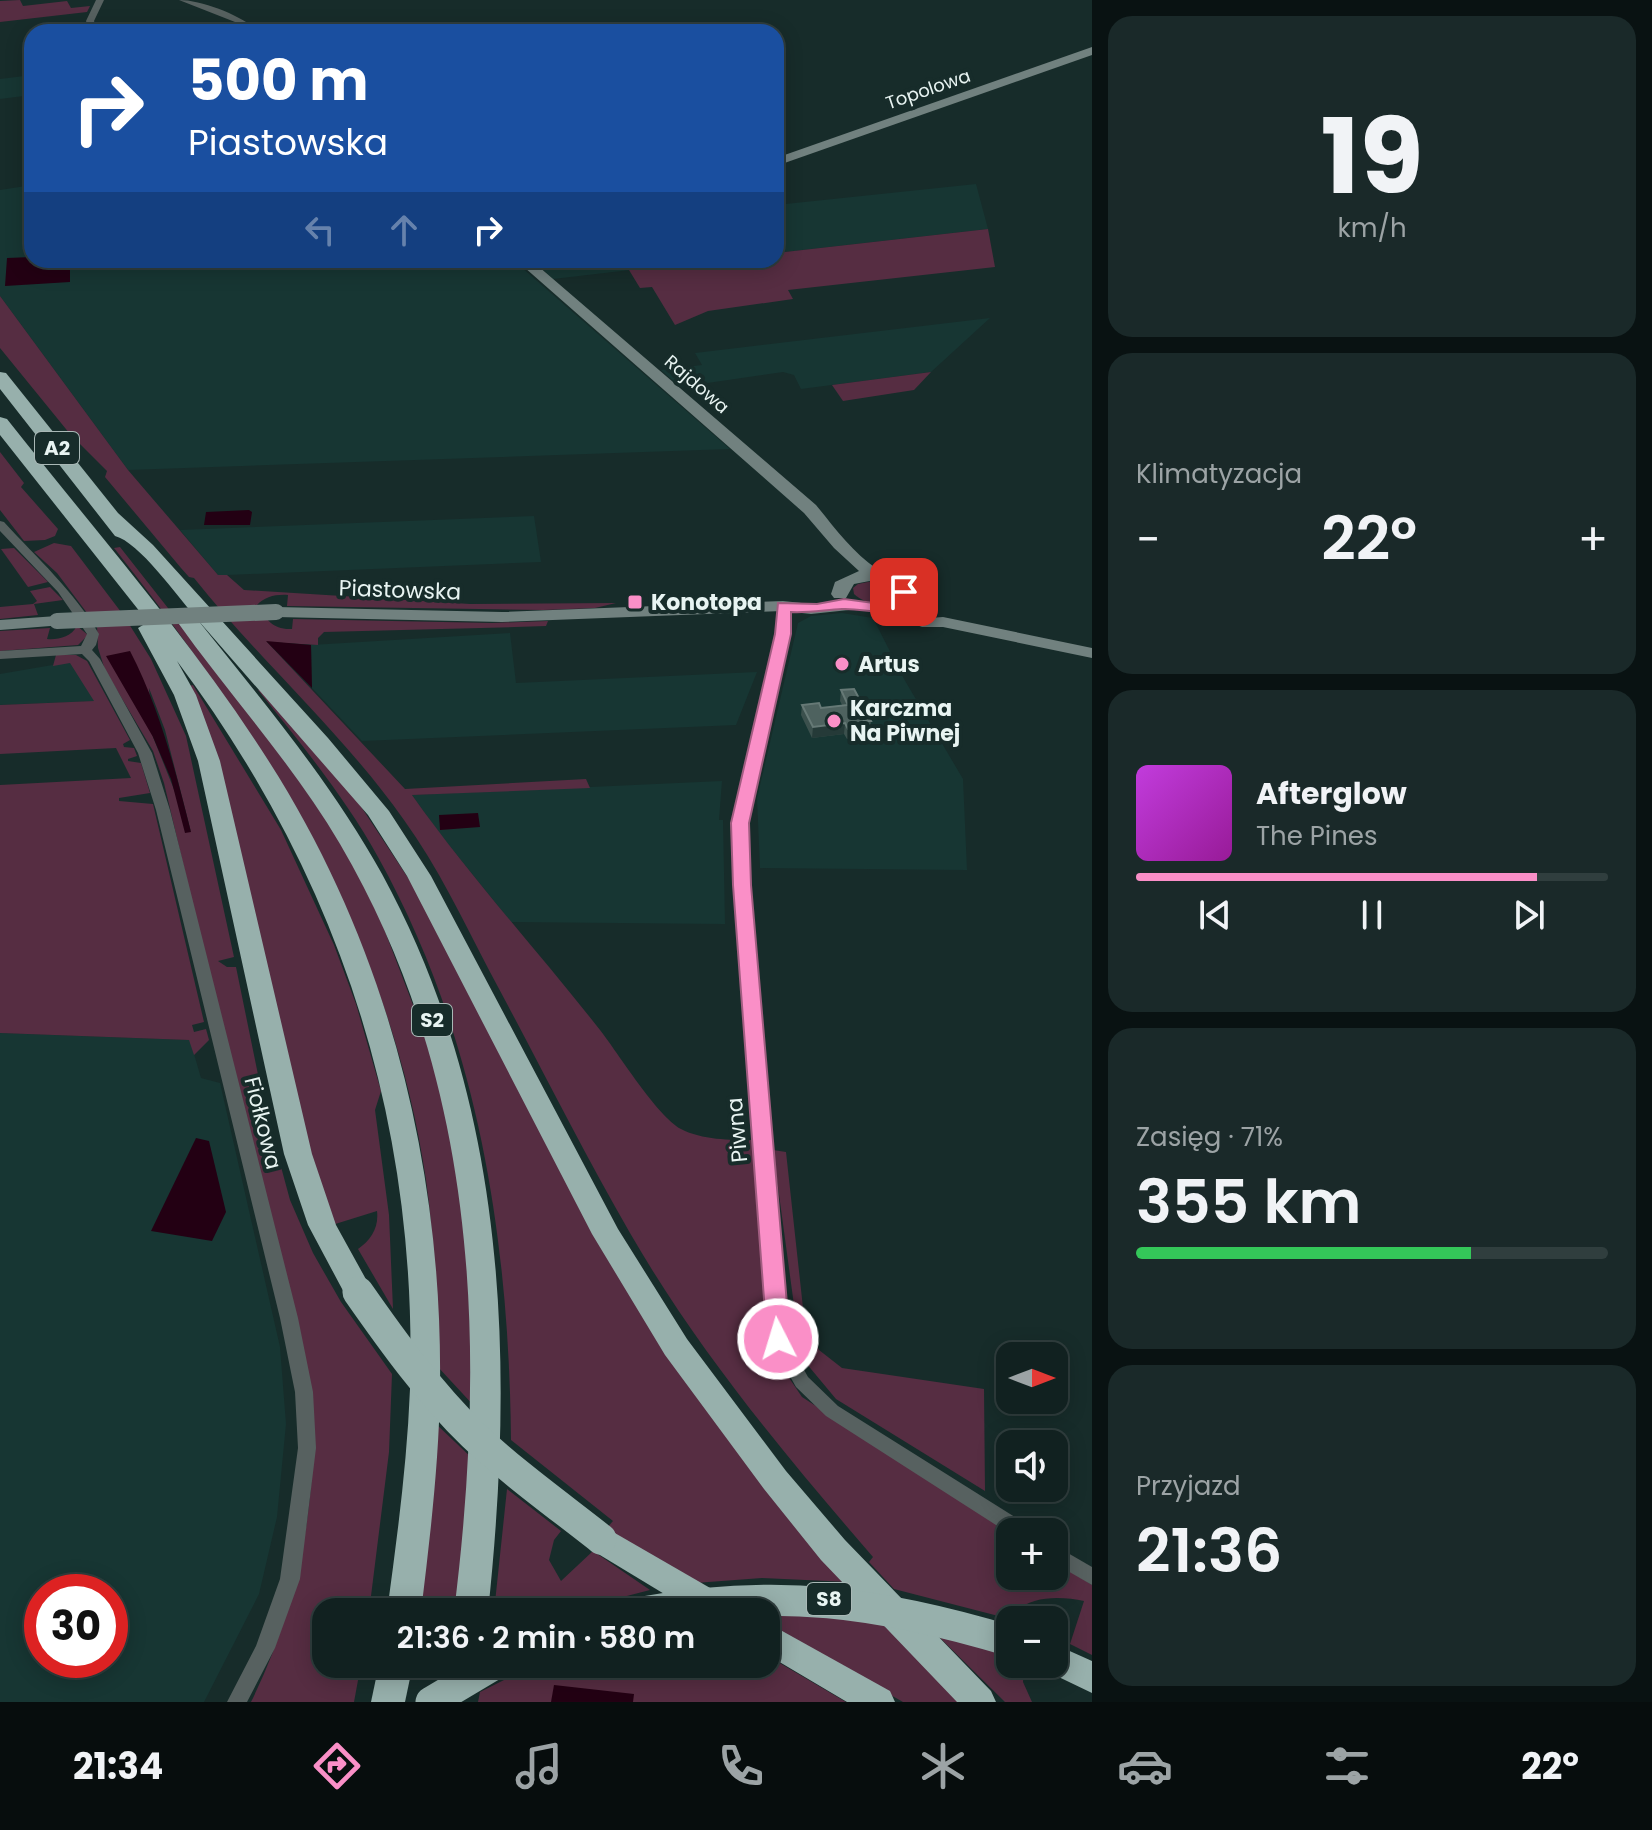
<!DOCTYPE html>
<html lang="pl">
<meta charset="utf-8">
<style>
body{margin:0;font-family:Poppins,sans-serif;background:#1a2929;color:#f1f3f6;height:100vh;display:flex;flex-direction:column;font-size:30px;white-space:nowrap}
*{box-sizing:border-box;margin:0}
p{font-size:26px;color:#9ca3a5}
.icon{flex:none;width:44px;height:44px;fill:none;stroke:currentColor;stroke-width:2;stroke-linecap:round;stroke-linejoin:round}
.map{position:relative;flex:1;overflow:hidden}
.panel{display:flex;flex-direction:column;gap:16px;padding:16px;background:#091212;width:560px}
.panel>*{flex:none}
.banner{position:absolute;left:24px;top:24px;width:760px;height:244px;border-radius:24px;box-shadow:0 4px 20px #0003,0 0 0 2px #303e3e;background:#1a4fa0;color:#fff;overflow:hidden}
.needle{width:52px;rotate:90deg}
.buttons{position:absolute;left:996px;top:1342px;display:grid;gap:16px}
.buttons a{display:grid;place-items:center;width:72px;height:72px;border-radius:16px;background:#112120;box-shadow:0 4px 20px #0003,0 0 0 2px #303e3e;font-size:40px}
.speed{position:absolute;left:24px;top:1574px;display:flex;gap:16px;font-size:40px;font-weight:700;text-align:center}
.speed>*{display:grid;place-content:center;width:104px;height:104px;border-radius:50%;background:#112120;box-shadow:0 4px 20px #0003,0 0 0 2px #303e3e;line-height:1}
.speed .limit{border:12px solid #d22;background:#fff;color:#111}
.pin{position:absolute;display:grid;place-items:center;width:68px;height:68px;color:#fff;margin:-34px;border-radius:16px;box-shadow:0 4px 12px #0006}
.me{position:absolute;width:88px;margin:-44px;rotate:355deg;stroke-linejoin:round;filter:drop-shadow(0 0 6px #0008)}
.turn{display:flex;align-items:center;gap:28px;height:168px;padding:0 32px;font-size:36px}
.turn .icon{width:104px;height:104px;stroke-width:2.5}
.turn b{display:block;font-size:56px;line-height:68px}
.lanes{display:flex;align-items:center;height:76px;padding:0 32px;background:#0003;justify-content:center;gap:40px;direction:ltr}
.lanes .off{opacity:.35}
.big{font-size:60px;font-weight:600;line-height:1.1}
.panel .tile{flex:1;display:flex;flex-direction:column;justify-content:center;gap:12px;min-width:0;padding:0 28px;border-radius:24px;background:#1a2929}
.panel .dial{align-items:center;gap:0}
.dial b{font-size:104px;line-height:1}
.song{display:flex;align-items:center;gap:24px}
.cover{width:96px;height:96px;border-radius:12px;background:linear-gradient(135deg,hsl(290 70% 55%),hsl(300 70% 35%))}
.played{height:8px;border-radius:4px;background:linear-gradient(90deg,#fa8fc7 85%,#303e3e 85%)}
.keys{display:flex;justify-content:space-around;direction:ltr}
.heat{display:flex;justify-content:space-between;align-items:center;font-size:44px;direction:ltr}
.charge{height:12px;border-radius:6px;background:linear-gradient(90deg,#34c759 71%,#303e3e 0)}
.trip{position:absolute;left:312px;top:1598px;width:468px;height:80px;border-radius:24px;background:#112120;box-shadow:0 4px 20px #0003,0 0 0 2px #303e3e;font-weight:600;line-height:80px;text-align:center}
.tabs{display:flex;height:128px;justify-content:space-around;align-items:center;background:#070d0d;color:#9ca3a5}
.tabs .icon{width:56px;height:56px}
.tabs .current{color:#fa8fc7}
.tabs b{font-size:36px;color:#f1f3f6}
main{display:flex;flex:1;min-height:0}
.map>svg:first-child{display:block}
.built{fill:#173633;fill-rule:evenodd}
.green{fill:#562d42;fill-rule:evenodd}
.water{fill:#230013}
.lines{fill:none;stroke-linecap:round;stroke-linejoin:round}
.street{fill:#576160;fill-rule:evenodd}
.secondary{fill:#71817f;fill-rule:evenodd}
.highway{fill:#97b0ac;fill-rule:evenodd}
.secondary-bridge{stroke:#71817f;stroke-width:16}
.highway-bridge{stroke:#97b0ac;stroke-width:31}
.wall{fill:#3b504d}
.shaded-wall{fill:#253a38}
.building{fill:#4e625f;stroke:#667976;stroke-width:2}
.route{fill:#fa8fc7;stroke:#a25d81;stroke-width:2}
.poi-dot{fill:#fa8fc7;stroke:#172c2a;stroke-width:3}
.labels{text-anchor:middle;dominant-baseline:central;stroke-width:8;stroke-linejoin:round;paint-order:stroke}
.far-street-label{font-size:18px;fill:#e8f4f2;stroke:#172c2a}
.shield{fill:#172c2a;stroke:#a9b8b6;stroke-width:2}
.shield-label{font-size:20px;font-weight:bold;fill:#e8f4f2}
.street-label{font-size:22px;fill:#e8f4f2;stroke:#172c2a}
.poi-label{font-size:22px;font-weight:bold;fill:#e8f4f2;stroke:#172c2a;text-anchor:start}
</style>
<main>
<div class="map">
<svg width="1092" height="1702" viewBox="0 0 1092 1702">
<rect width="100%" height="100%" fill="#172c2a"/>
<g class="built">
<polygon points="32,75 32,95 0,99 0,79"/>
<polygon points="976,184 988,229 776,253 776,205"/>
<polygon points="32,185 32,260 513,260 730,449 128,470 0,296 0,190"/>
<polygon points="549,260 716,260 553,279 535,262"/>
<polygon points="990,318 931,372 801,389 794,375 783,372 680,387 661,370 702,365 695,353"/>
<polygon points="534,516 541,562 227,575 218,575 180,530"/>
<polygon points="842,613 873,618 904,679 963,779 967,870 760,868 757,798 798,623 811,616"/>
<polygon points="510,633 516,683 757,672 736,725 362,741 312,688 311,645"/>
<polygon points="70,662 95,701 0,705 0,674"/>
<polygon points="722,781 719,820 723,820 725,924 511,922 439,833 412,795"/>
<path d="M0,1033L190,1040L201,1078L220,1083L280,1347L286,1424L277,1517L259,1594L204,1702H0ZM42,1592H110V1660H42Z"/>
</g>
<g class="green">
<polygon points="20,0 23,6 67,1 71,8 90,6 87,12 0,22 0,1"/>
<polygon points="988,229 995,267 788,290 793,299 708,311 675,325 652,287 640,288 629,270 716,260 776,260 776,253"/>
<path d="M0,296L128,470L218,575H227L244,590L470,604L616,603L595,608L543,610L287,606L288,595C276,594 264,597 257,605C267,620 273,630 292,629L293,619L492,623L548,621L546,626L515,627L324,632L318,638V645L267,642L405,789L586,779L590,788L412,795C470,877 538,951 600,1030C618,1053 657,1116 681,1129C702,1140 730,1140 753,1140L768,1337L775,1357L802,1397L1010,1532V1576H1054V1560L1092,1585V1655L1070,1644L1084,1601C1059,1596 1025,1595 1010,1619L894,1589L869,1562L873,1557C785,1455 698,1351 630,1233C581,1148 537,1059 490,972C463,920 438,867 404,820C342,732 260,661 194,578L189,577L181,568L105,477L107,471L70,434L0,348Z"/>
<polygon points="931,372 914,390 843,401 832,385"/>
<polygon points="0,452 24,483 21,487 58,529 55,536 45,540 24,541 0,510"/>
<polygon points="54,543 71,546 121,612 87,613 57,573 34,552"/>
<path d="M120,547L267,734L339,839L375,905L437,1068L468,1236L475,1407L438,1367C435,1305 435,1241 426,1180C390,935 264,738 114,548Z"/>
<polygon points="14,548 48,582 28,587 1,549"/>
<path d="M873,581L891,588L892,597C880,606 865,604 854,594L853,588L858,584Z"/>
<polygon points="50,587 63,600 34,604 38,615 0,619 0,607 33,604 37,601 30,591"/>
<path d="M129,624L151,659L186,736L234,957L218,961L227,967H236L264,1104L290,1200L313,1253L341,1302L392,1374L389,1452L369,1612H326V1664H361L354,1702H251C296,1611 314,1518 314,1418L164,783L153,751L105,670L98,648L97,626ZM149,688L165,730L191,832L153,737Z"/>
<path d="M77,626L88,635L78,645L0,651V631L50,628L47,639C58,640 71,637 77,626Z"/>
<polygon points="56,655 76,655 87,661 130,740 123,744 124,747 134,748 137,756 128,759 128,761 141,763 150,793 119,798 119,801 153,804 204,1022 192,1025 194,1032 206,1029 209,1040 194,1055 189,1040 0,1033 0,785 131,778 116,748 0,754 0,705 94,701 70,663 53,666"/>
<path d="M193,685L281,830L334,945L356,1004L381,1091L375,1110L389,1215L393,1309L358,1249C371,1240 379,1228 377,1211L332,1225L320,1194L189,686Z"/>
<path d="M261,689L356,799L418,893L588,1225L849,1582L762,1578L695,1583L605,1530L613,1521L511,1440C509,1237 478,1037 378,857C345,797 301,744 258,690Z"/>
<polygon points="773,1150 786,1152 804,1317 819,1350 842,1368 984,1389 985,1491 836,1399 801,1357"/>
<polygon points="435,1423 475,1461 457,1612 416,1612"/>
<polygon points="507,1489 561,1531 554,1540 549,1560 561,1581 593,1551 650,1590 565,1612 494,1612"/>
<polygon points="766,1612 885,1620 961,1702 903,1702 766,1624"/>
<polygon points="932,1630 1010,1653 1010,1664 1024,1664 1023,1682 1032,1702 1005,1702"/>
<polygon points="766,1655 846,1702 478,1702 480,1692 536,1664 766,1664"/>
</g>
<g class="water">
<polygon points="32,257 32,260 70,260 70,282 5,286 7,258"/>
<polygon points="249,510 252,512 250,525 204,525 206,512"/>
<polygon points="266,641 311,645 312,688"/>
<path d="M130,651C160,709 175,769 191,832L185,833L171,779L153,737L106,656Z"/>
<polygon points="478,813 480,827 440,830 439,815"/>
<polygon points="196,1138 209,1141 226,1212 212,1241 151,1231"/>
<polygon points="554,1685 634,1694 633,1702 551,1702"/>
</g>
<g class="lines">
<g class="street">
<polygon points="96,0 104,0 94,21 98,32 90,32 86,21"/>
<path d="M179,0C203,0 242,16 260,32H251L235,22Z"/>
<path d="M0,521L4,522C37,558 74,591 99,634L96,645L92,650L100,659L152,753L170,810L298,1318L313,1392L316,1448L300,1579L275,1648L247,1702H227L256,1646L280,1579L298,1448L295,1392L280,1318L156,810L138,753L89,661L82,654L0,659V651L81,646L87,634L58,592L0,531Z"/>
<polygon points="783,602 789,606 789,634 747,823 749,885 787,1339 808,1377 838,1406 1029,1526 1031,1532 1010,1532 1010,1534 826,1416 796,1387 769,1339 735,885 733,823 777,634 777,606"/>
<polygon points="1054,1545 1092,1567 1092,1585 1054,1563"/>
</g>
<g class="secondary">
<polygon points="1092,47 1092,55 776,166 776,158"/>
<path d="M516,260H531L816,505C834,527 853,553 877,569C891,578 902,577 913,592L908,604H896L892,589L875,580L854,584L846,598H834L831,594L835,582L859,571L834,548L804,513Z"/>
<polygon points="852,600 858,601 861,605 858,609 811,614 783,611 502,622 276,617 267,612 276,607 502,612 783,601 811,604"/>
<polygon points="889,603 930,618 943,617 1092,648 1092,658 943,627 922,627 883,612 880,608"/>
<polygon points="57,616 66,621 63,625 0,630 0,620"/>
</g>
<g class="highway">
<path d="M0,372L6,373L118,513L153,545L328,738L389,811L431,876L618,1229L687,1339L786,1471L845,1540L991,1691L996,1702H957L821,1560L764,1489L665,1355L592,1234L407,876L368,815L197,619C262,700 331,782 382,874C507,1103 515,1358 488,1612H454C487,1347 479,1081 340,844C293,764 230,696 176,620L180,616L194,615C177,596 139,542 115,536L0,389Z"/>
<path d="M0,417L7,419C95,531 191,639 268,760C388,947 443,1167 440,1388C439,1463 430,1538 421,1612H387C397,1538 407,1464 410,1389C418,1119 339,877 177,661L196,695L220,761L312,1154L336,1225L373,1292L368,1300L358,1303L348,1300L308,1225L284,1154L198,761L174,695L138,628L148,622L0,435Z"/>
<polygon points="601,1525 724,1596 729,1606 726,1612 694,1612 590,1549 585,1539 590,1529"/>
<polygon points="766,1622 890,1691 895,1702 847,1702 766,1654"/>
<polygon points="1054,1644 1092,1661 1092,1693 1042,1669 1039,1664 1054,1664"/>
<polygon points="379,1664 413,1664 405,1702 371,1702"/>
</g>
<polyline class="secondary-bridge" points="57,621 276,612"/>
<g class="highway-bridge">
<path d="M358,1292C393,1342 429,1392 473,1435C513,1473 558,1505 601,1539"/>
<path d="M643,1612C778,1588 880,1602 1010,1641"/>
<polyline points="431,1702 495,1664"/>
</g>
</g>
<polygon class="wall" points="841,690 871,721 870,731 866,732 866,737 847,739 844,734 812,738 801,715 802,705 821,708 842,705 840,701"/>
<polygon class="shaded-wall" points="845,723 844,734 812,738 813,727"/>
<polygon class="building" points="854,689 871,721 864,721 867,727 848,729 845,723 813,727 802,705 819,703 821,708 848,705 841,690"/>
<path class="route" d="M904,587L912,592L905,607C876,617 868,608 842,609C824,610 809,613 791,612V634L749,823L751,885L790,1339L786,1345L778,1348L770,1345L767,1339L733,885L731,823L775,634L778,603L817,604L844,599L881,604L892,600L899,589Z"/>
<g class="poi-dot">
<rect x="627" y="594" width="16" height="16" rx="4"/>
<circle cx="842" cy="664" r="8"/>
<circle cx="834" cy="721" r="8"/>
</g>
<g class="labels">
<g class="far-street-label">
<text transform="translate(928 89) rotate(-19)">Topolowa</text>
<text transform="translate(697 384) rotate(41)">Rajdowa</text>
</g>
<g class="shield">
<rect x="35" y="432" width="44" height="32" rx="6"/>
<rect x="412" y="1004" width="40" height="32" rx="6"/>
<rect x="807" y="1583" width="44" height="32" rx="6"/>
</g>
<g class="shield-label">
<text x="57" y="448">A2</text>
<text x="432" y="1020">S2</text>
<text x="829" y="1599">S8</text>
</g>
<g class="street-label">
<text transform="translate(400 590) rotate(2)">Piastowska</text>
<text transform="translate(263 1123) rotate(76)">Fiołkowa</text>
<text transform="translate(737 1130) rotate(-95)">Piwna</text>
</g>
<g class="poi-label">
<text x="651" y="602">Konotopa</text>
<text x="858" y="664">Artus</text>
<text x="850" y="708">Karczma<tspan x="850" dy="25">Na Piwnej</tspan></text>
</g>
</g>
</svg>
<div class="buttons">
<a><svg class="needle" viewBox="-14 -14 28 28"><path d="M0-13l5 13h-10z" fill="#e53935"/><path d="M0 13l5-13h-10z" fill="#9ca3a5"/></svg></a>
<a><svg class="icon" aria-label="sound" viewBox="0 0 24 24"><path d="M4 9h4l5-4v14l-5-4H4zM17 9q2 3 0 6"/></svg></a>
<a>+</a>
<a>−</a>
</div>
<div class="speed"><div class="limit">30</div></div>
<div class="pin" style="left:904px;top:592px;background:#d93025"><svg class="icon" aria-label="arrive" viewBox="0 0 24 24"><path d="M6 21V4h12l-3 4 3 4H6"/></svg></div>
<svg class="me" style="left:778px;top:1339px" viewBox="-20 -20 40 40"><circle r="17" fill="#fa8fc7" stroke="#fff" stroke-width="3"/><path d="M0-11L8 9 0 5-8 9z" fill="#fff"/></svg>
<div class="trip">21:36 · 2 min · 580 m</div>
<div class="banner">
<div class="turn"><svg class="icon" aria-label="right" viewBox="0 0 24 24"><path d="M7 20v-9h11M14 6l5 5-5 5"/></svg><div><b>500 m</b>Piastowska</div></div>
<div class="lanes"><svg class="icon off" aria-label="left" viewBox="0 0 24 24"><path d="M17 20v-9H6M10 6l-5 5 5 5"/></svg><svg class="icon off" aria-label="ahead" viewBox="0 0 24 24"><path d="M12 20V5M6 11l6-6 6 6"/></svg><svg class="icon" aria-label="right" viewBox="0 0 24 24"><path d="M7 20v-9h11M14 6l5 5-5 5"/></svg></div>
</div>
</div>
<section class="panel">
<div class="tile dial"><b>19</b><p>km/h</p></div>
<div class="tile"><p>Klimatyzacja</p>
<div class="heat"><a>−</a><b class="big">22°</b><a>+</a></div>
</div>
<div class="tile">
<div class="song"><i class="cover"></i><div><b>Afterglow</b><p>The Pines</p></div></div>
<div class="played"></div>
<div class="keys"><svg class="icon" aria-label="previous" viewBox="0 0 24 24"><path d="M18 5L8 12l10 7zM5 5v14"/></svg><svg class="icon" aria-label="pause" viewBox="0 0 24 24"><path d="M8 5v14M16 5v14"/></svg><svg class="icon" aria-label="next" viewBox="0 0 24 24"><path d="M6 5l10 7-10 7zM19 5v14"/></svg></div>
</div>
<div class="tile"><p>Zasięg · 71%</p><b class="big">355 km</b><div class="charge"></div></div>
<div class="tile"><p>Przyjazd</p><b class="big">21:36</b></div>
</section>
</main>
<nav class="tabs">
<b>21:34</b>
<svg class="icon current" aria-label="directions" viewBox="0 0 24 24"><path d="M12 3l9 9-9 9-9-9zM9 14v-3h6M13 9l2 2-2 2"/></svg>
<svg class="icon" aria-label="music" viewBox="0 0 24 24"><path d="M9 18V5l10-2v13"/><circle cx="6" cy="18" r="3"/><circle cx="16" cy="16" r="3"/></svg>
<svg class="icon" aria-label="phone" viewBox="0 0 24 24"><path d="M5 4h4l2 5-3 2q2 4 5 5l2-3 5 2v4C11 20 4 13 5 4z"/></svg>
<svg class="icon" aria-label="climate" viewBox="0 0 24 24"><path d="M12 3v18M4 7l16 10M4 17L20 7"/></svg>
<svg class="icon" aria-label="car" viewBox="0 0 24 24"><path d="M5 17H2v-5l4-1 3-4h7l3 4 3 1v5h-3M9 17h6M6 11h13"/><circle cx="7" cy="17" r="2"/><circle cx="17" cy="17" r="2"/></svg>
<svg class="icon" aria-label="filters" viewBox="0 0 24 24"><path d="M4 7h16M4 17h16"/><circle cx="9" cy="7" r="2"/><circle cx="15" cy="17" r="2"/></svg>
<b>22°</b>
</nav>
